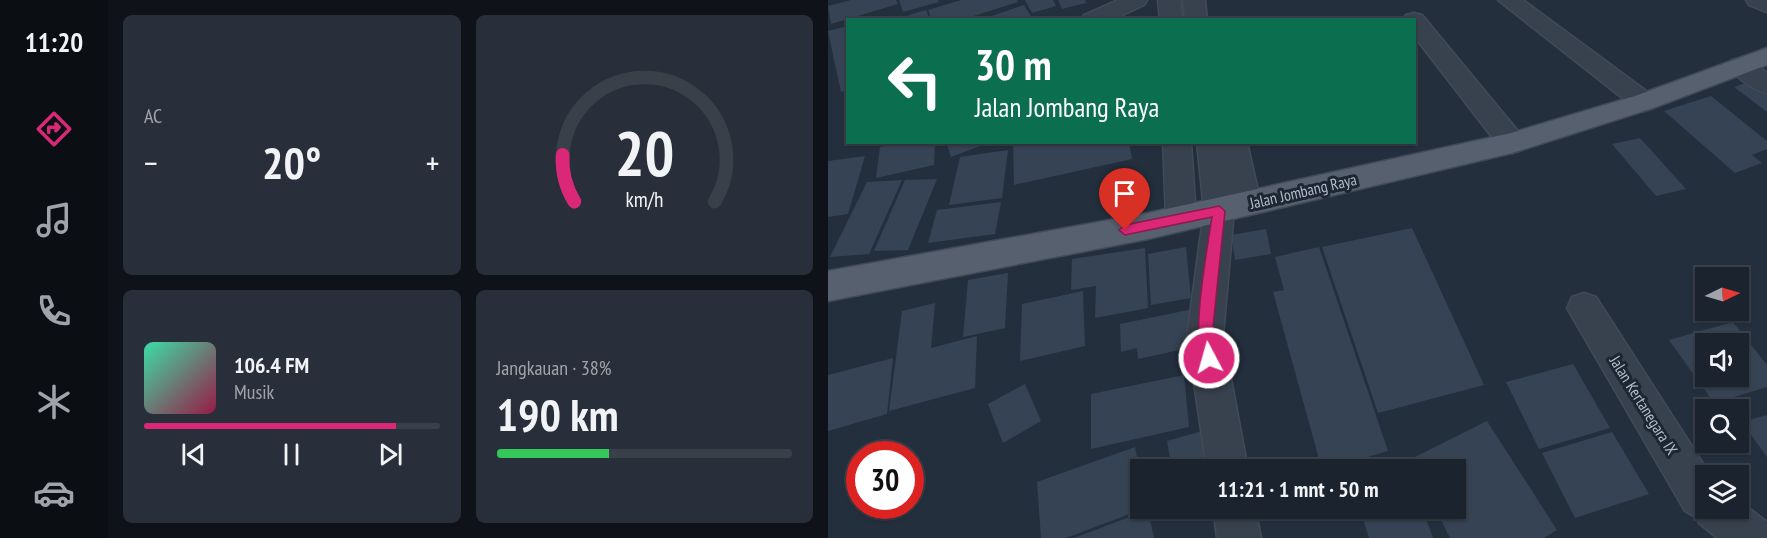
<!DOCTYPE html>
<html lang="id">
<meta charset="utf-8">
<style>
body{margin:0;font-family:"PT Sans Narrow",sans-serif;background:#282f3a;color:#f1f3f6;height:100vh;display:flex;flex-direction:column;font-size:22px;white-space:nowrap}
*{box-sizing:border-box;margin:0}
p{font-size:20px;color:#a0a4aa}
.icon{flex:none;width:33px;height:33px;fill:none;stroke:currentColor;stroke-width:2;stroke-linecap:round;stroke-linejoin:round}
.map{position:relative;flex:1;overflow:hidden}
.panel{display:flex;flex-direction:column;gap:15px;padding:15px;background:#0f1319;width:720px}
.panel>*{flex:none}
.guide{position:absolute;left:18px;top:18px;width:570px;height:126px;border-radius:0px;box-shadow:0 2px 4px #0004,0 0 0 2px #39404a;background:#0b6e4f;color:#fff;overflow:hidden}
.needle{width:39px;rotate:85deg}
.controls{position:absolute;left:867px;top:267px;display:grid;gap:12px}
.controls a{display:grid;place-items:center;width:54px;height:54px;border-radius:0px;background:#1b232e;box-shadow:0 2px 4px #0004,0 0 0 2px #39404a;font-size:30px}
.speed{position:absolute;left:18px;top:441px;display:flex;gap:12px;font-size:30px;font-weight:700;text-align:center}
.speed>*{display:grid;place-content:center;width:78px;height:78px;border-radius:50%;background:#1b232e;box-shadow:0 2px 4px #0004,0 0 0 2px #39404a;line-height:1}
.speed .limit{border:9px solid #d22;background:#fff;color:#111}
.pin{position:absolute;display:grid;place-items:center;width:51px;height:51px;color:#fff;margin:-62px -26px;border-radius:50% 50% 50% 0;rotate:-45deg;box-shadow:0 0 6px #0007}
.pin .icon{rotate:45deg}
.me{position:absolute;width:66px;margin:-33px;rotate:354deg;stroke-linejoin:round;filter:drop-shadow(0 0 4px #0008)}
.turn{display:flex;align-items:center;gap:21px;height:126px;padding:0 30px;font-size:27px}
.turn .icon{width:78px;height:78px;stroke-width:2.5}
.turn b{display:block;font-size:42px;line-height:51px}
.big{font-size:45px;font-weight:600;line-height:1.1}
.panel .card{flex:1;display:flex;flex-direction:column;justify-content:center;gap:9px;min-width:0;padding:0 21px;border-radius:9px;background:#282f3a}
.panel .dial{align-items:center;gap:0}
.dial svg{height:156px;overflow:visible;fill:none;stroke:#39404a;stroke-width:7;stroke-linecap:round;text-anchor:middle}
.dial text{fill:#f1f3f6;stroke:none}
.song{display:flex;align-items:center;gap:18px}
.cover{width:72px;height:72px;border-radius:9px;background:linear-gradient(135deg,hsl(160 70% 55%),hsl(340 70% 35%))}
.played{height:6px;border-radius:3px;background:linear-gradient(90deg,#db2777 85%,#39404a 85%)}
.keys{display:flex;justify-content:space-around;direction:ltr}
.heat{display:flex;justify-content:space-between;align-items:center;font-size:33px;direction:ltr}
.charge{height:9px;border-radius:4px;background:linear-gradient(90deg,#34c759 38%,#39404a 0)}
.panel .tiles{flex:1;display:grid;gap:15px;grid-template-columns:repeat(2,1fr)}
.trip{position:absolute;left:302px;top:459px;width:336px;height:60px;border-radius:0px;background:#1b232e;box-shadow:0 2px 4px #0004,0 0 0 2px #39404a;font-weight:600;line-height:60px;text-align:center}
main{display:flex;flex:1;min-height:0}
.tabs{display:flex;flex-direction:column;width:108px;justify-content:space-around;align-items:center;background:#0b0e12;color:#a0a4aa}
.tabs .icon{width:42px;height:42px}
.tabs .active{color:#db2777}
.tabs b{font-size:27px;color:#f1f3f6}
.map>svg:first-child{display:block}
.building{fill:#364354;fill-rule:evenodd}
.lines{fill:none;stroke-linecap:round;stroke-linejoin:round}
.minor-casing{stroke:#414a57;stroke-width:3}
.major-casing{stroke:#414a57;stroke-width:3}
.minor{fill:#38414e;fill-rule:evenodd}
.major{fill:#56606e;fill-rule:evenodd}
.route{fill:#db2777;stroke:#8e194d;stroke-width:1.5}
.labels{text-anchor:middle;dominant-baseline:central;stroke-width:6;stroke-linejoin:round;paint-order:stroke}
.street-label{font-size:16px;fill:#b4bcc9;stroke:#1d2633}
</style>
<main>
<nav class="tabs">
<b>11:20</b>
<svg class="icon active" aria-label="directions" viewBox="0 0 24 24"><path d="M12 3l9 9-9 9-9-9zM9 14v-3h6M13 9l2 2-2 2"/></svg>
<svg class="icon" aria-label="music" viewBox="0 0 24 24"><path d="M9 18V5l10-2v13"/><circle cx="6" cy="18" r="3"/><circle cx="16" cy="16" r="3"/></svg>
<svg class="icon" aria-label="phone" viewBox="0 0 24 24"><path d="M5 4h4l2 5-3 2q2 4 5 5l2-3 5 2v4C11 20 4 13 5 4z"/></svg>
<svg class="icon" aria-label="climate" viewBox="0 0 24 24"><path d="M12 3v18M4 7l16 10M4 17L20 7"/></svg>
<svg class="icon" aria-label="car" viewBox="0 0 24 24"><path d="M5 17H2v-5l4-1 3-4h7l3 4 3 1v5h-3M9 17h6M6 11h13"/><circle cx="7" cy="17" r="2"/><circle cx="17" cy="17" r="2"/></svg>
</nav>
<section class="panel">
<div class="tiles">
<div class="card"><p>AC</p>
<div class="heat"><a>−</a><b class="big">20°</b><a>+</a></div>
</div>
<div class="card dial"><svg viewBox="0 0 100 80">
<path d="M14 69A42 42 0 1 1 86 69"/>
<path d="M14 69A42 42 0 0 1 8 45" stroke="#db2777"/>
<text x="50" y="56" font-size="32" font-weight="700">20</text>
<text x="50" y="72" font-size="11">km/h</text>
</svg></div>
<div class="card">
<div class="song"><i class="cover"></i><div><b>106.4 FM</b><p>Musik</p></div></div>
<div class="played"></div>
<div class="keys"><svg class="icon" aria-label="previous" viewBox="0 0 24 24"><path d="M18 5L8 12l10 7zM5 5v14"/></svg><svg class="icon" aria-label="pause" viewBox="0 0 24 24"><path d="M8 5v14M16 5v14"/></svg><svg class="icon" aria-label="next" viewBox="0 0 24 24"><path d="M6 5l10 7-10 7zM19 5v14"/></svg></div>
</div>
<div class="card"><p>Jangkauan · 38%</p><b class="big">190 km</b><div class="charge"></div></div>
</div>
</section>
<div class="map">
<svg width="939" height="538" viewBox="0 0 939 538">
<rect width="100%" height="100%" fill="#242f3e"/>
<g class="building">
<polygon points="23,0 68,0 70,4 3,24 0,6"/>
<polygon points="71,0 110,0 111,2 75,12"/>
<polygon points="133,0 189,0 190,2 133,20 104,20 100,10"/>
<polygon points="197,0 225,0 228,6 204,13"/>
<polygon points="230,0 257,0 258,3 234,9"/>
<polygon points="196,5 205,20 163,20 161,17"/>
<polygon points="98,10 102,20 68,20 68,19"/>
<polygon points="20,26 20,90 13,92 0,31"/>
<polygon points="927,80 939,89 939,112 906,87"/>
<polygon points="883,96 939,141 939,149 924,155 934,163 907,173 836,111"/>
<polygon points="812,138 858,189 828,196 784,144"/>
<polygon points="74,142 107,142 106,165 48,178 52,147"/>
<polygon points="118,142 160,142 160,143 123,157"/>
<polygon points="185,142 301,142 304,159 186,185"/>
<polygon points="180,150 174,198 121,205 132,157"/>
<polygon points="37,156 20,214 0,217 0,161"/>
<polygon points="109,179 80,250 46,251 77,180"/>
<polygon points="74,180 41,254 2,257 39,182"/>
<polygon points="173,202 167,234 100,243 109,210"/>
<polygon points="584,228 656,385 550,413 494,247"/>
<polygon points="438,229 443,254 407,260 403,235"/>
<polygon points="358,247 363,298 323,305 320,254"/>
<polygon points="491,247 560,451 494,470 445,292 456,290 447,257"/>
<polygon points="317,248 320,308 267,318 268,286 243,290 244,259"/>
<polygon points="180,273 177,328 135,337 140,280"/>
<polygon points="255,291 257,346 192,361 194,304"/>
<polygon points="107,303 103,348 149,336 147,388 61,411 74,311"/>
<polygon points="365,309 370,346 310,359 309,348 293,352 292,324"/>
<path d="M905,322L939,365V387L886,403L841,340ZM878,344H910V376H878Z"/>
<polygon points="65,358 59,414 0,431 0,375"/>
<polygon points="745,364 782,428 711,449 678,382"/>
<polygon points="356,375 361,427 263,449 263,394"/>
<polygon points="197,384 213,421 175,443 160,404"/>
<polygon points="939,415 939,457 914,422"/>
<polygon points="659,421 729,530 716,538 622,538 607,508 627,508 627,470 586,470 581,460"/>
<polygon points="385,428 387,470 344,470 339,441"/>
<polygon points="784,432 821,494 747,518 714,453"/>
<polygon points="307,447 312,474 312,510 238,538 213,538 209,482"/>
<polygon points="545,508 594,508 605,538 541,538 533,512"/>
<polygon points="320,510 326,538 246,538"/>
</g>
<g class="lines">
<g class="minor-casing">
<g id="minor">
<polygon points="290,0 319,0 316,5 284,20 253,20 256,15"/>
<polygon points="330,0 352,0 354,20 332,20"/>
<polygon points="355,0 377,0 379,20 357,20"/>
<polygon points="670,0 695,0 825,96 829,102 825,108 816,111 807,108"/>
<polygon points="918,0 939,0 939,12 921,5"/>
<polygon points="586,13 594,15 694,136 698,143 694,150 684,153 674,150 586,36 586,20 575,20 578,15"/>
<path d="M913,58L922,60L939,73V93C925,90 908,78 901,66L904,60Z"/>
<polygon points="335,142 363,142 368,218 364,227 353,230 342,227 338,218"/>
<polygon points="369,142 419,142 433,204 429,212 418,216 406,210 395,336 420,470 379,470 359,336 376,211"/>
<polygon points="756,293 768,297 883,476 878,476 878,508 910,508 910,500 939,522 939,538 889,538 871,523 869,518 857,511 739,308 744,297"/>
<polygon points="385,508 427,508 433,538 389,538"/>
</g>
</g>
<g class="major-casing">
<polygon id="major" points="939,48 939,65 825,108 684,153 320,239 0,301 0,271 320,213 683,133 807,96"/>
</g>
<use href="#minor" class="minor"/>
<use href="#major" class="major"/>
</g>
<path class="route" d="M391,206L397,211L384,336L388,358L386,363L381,365L375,363C363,334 379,251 384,217L297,235L291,230L297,225Z"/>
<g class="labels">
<g class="street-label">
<text transform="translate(475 191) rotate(-13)">Jalan Jombang Raya</text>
<text transform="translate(816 405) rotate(58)">Jalan Kertanegara IX</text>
</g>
</g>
</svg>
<div class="controls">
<a><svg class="needle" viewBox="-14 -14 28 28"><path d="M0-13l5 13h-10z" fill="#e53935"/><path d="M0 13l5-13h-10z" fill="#a0a4aa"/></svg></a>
<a><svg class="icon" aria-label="sound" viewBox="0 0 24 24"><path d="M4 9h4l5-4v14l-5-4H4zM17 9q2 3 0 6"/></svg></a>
<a><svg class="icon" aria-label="search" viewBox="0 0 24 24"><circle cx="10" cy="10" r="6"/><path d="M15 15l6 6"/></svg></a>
<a><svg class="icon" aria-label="layers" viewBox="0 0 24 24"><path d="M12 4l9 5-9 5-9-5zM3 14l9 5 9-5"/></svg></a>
</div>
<div class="speed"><div class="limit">30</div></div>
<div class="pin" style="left:297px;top:230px;background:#d93025"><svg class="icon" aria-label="arrive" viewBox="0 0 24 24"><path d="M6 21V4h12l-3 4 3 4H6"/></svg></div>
<svg class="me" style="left:381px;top:358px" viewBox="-20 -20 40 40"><circle r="17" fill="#db2777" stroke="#fff" stroke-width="3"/><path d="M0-11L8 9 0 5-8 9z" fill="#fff"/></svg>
<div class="trip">11:21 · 1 mnt · 50 m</div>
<div class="guide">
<div class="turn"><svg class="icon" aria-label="left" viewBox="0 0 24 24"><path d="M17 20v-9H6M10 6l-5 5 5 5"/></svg><div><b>30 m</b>Jalan Jombang Raya</div></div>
</div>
</div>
</main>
